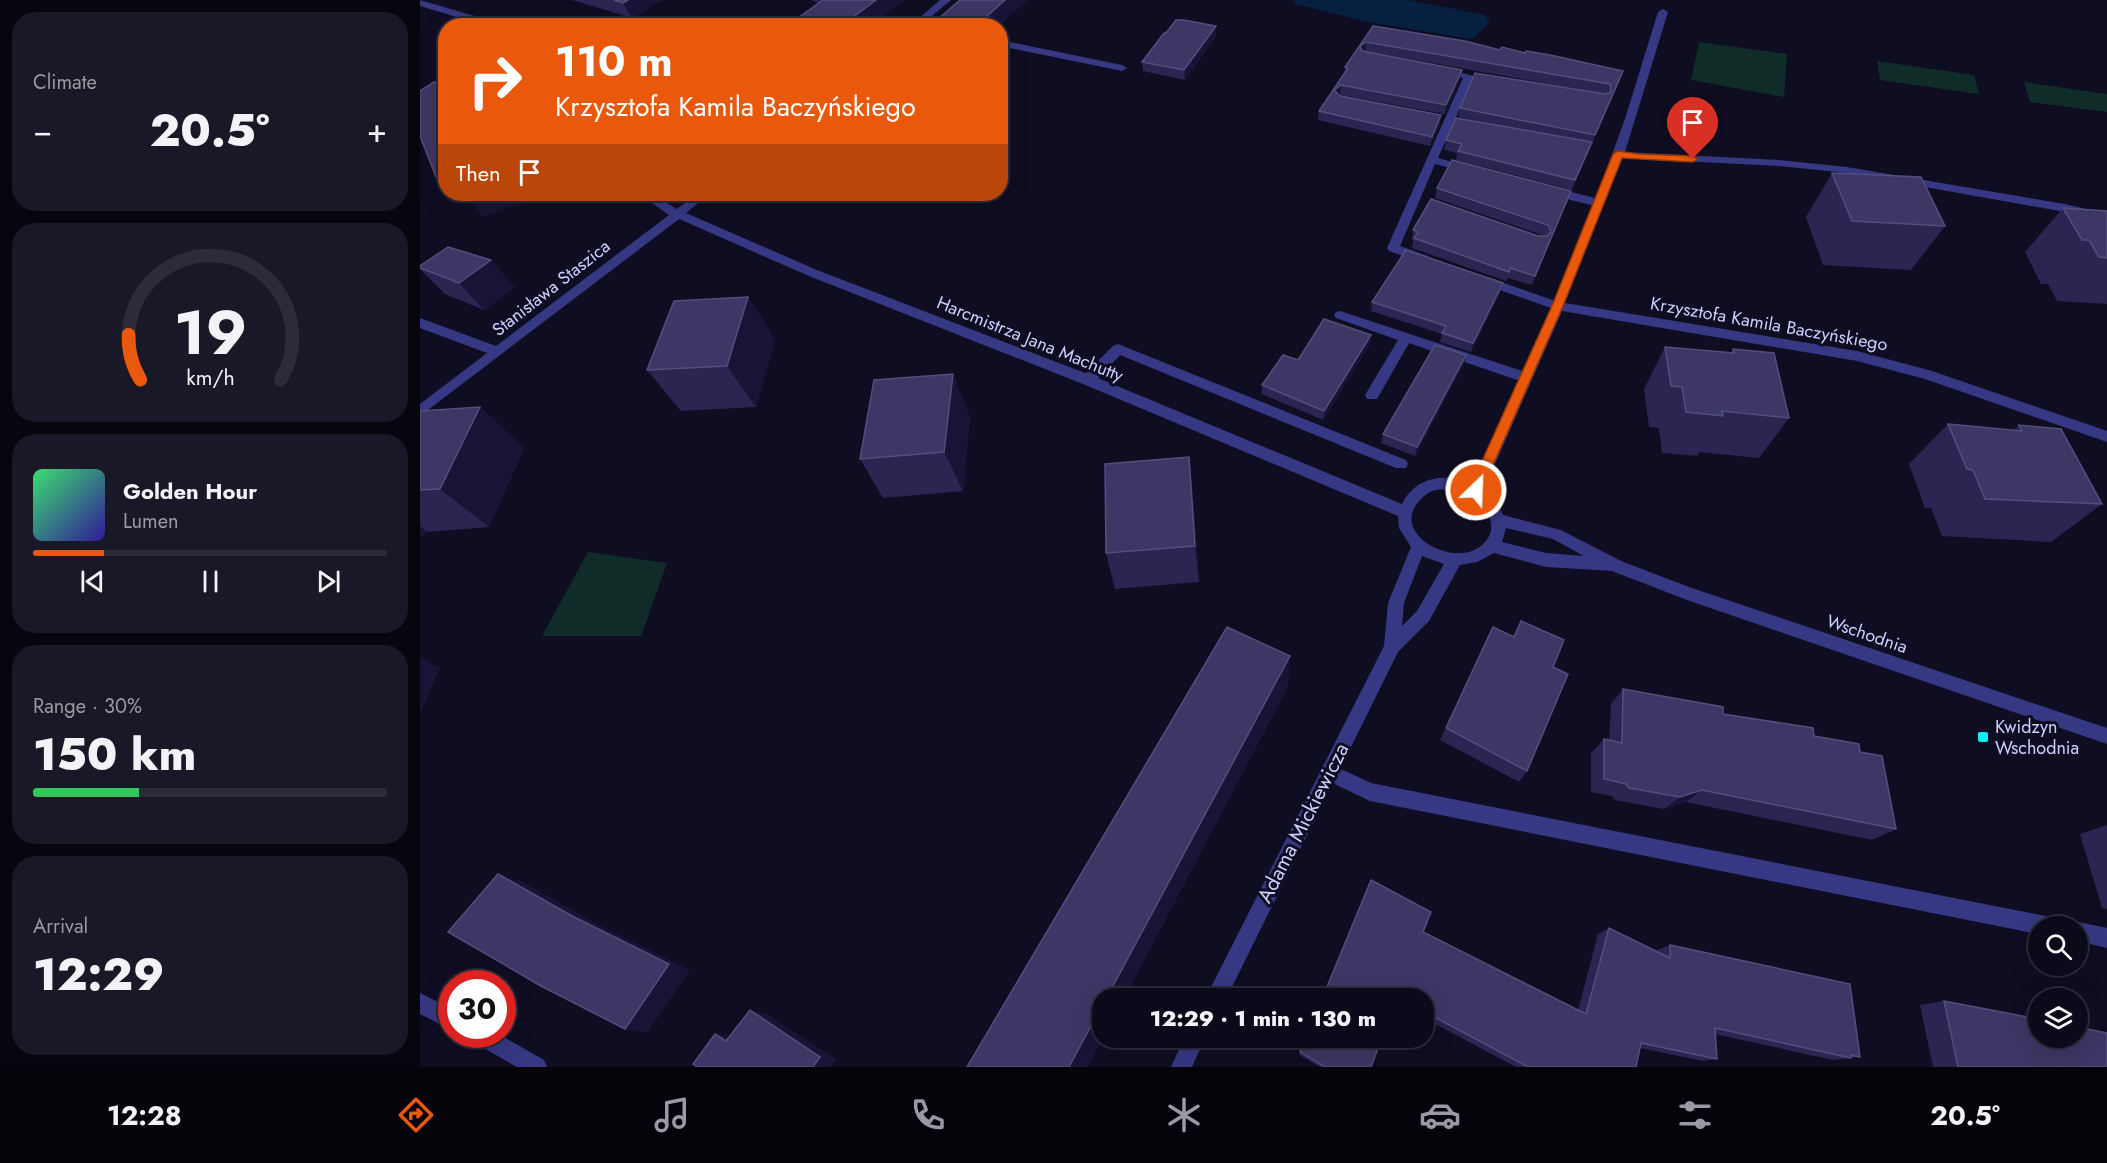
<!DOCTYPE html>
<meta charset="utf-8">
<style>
body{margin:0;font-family:Jost,sans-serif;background:#191827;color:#f1f3f6;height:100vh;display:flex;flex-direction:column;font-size:22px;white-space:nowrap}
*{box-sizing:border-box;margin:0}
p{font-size:20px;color:#9a9aa2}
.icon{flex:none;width:33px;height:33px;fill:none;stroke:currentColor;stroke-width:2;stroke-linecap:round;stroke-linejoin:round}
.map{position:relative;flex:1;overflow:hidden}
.details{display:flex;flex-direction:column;gap:12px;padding:12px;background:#06060e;width:420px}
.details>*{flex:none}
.top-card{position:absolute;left:18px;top:18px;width:570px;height:183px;border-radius:24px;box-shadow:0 6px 24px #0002,0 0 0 2px #2b2b39;background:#ea580c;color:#fff;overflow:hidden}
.tools{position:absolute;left:1608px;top:916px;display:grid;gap:12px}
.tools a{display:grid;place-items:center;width:60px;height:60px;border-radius:50%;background:#0b0a1a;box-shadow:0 6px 24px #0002,0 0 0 2px #2b2b39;font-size:30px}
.speed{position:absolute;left:18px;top:970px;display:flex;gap:12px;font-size:30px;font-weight:700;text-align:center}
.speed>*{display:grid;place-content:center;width:78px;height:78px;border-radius:50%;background:#0b0a1a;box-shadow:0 6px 24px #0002,0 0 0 2px #2b2b39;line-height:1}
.speed .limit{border:9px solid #d22;background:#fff;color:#111}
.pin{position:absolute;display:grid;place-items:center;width:51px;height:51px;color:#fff;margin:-62px -26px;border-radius:50% 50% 50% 0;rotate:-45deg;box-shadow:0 0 6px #0007}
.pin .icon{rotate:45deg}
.me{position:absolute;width:66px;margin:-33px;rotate:24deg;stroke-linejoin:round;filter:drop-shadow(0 0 4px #0008)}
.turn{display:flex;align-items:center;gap:21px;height:126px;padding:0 18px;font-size:27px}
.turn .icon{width:78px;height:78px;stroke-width:2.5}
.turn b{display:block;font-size:42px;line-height:51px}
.then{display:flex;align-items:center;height:57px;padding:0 18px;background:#0003;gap:12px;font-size:22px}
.big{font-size:45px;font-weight:800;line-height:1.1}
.details .tile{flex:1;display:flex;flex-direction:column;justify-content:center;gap:9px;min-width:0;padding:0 21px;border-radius:24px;background:#191827}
.details .dial{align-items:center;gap:0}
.dial svg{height:156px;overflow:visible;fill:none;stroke:#2b2b39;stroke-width:7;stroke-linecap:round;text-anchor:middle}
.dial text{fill:#f1f3f6;stroke:none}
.song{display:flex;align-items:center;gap:18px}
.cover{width:72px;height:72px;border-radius:9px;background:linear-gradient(135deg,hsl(140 70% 55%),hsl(250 70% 35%))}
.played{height:6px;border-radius:3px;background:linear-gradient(90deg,#ea580c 20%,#2b2b39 20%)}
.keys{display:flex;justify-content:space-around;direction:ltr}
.heat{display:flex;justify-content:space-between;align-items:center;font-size:33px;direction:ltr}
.charge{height:9px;border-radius:4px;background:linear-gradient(90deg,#34c759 30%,#2b2b39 0)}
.trip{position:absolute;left:672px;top:988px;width:342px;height:60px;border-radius:24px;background:#0b0a1a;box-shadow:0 6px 24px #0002,0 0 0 2px #2b2b39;font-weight:800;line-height:60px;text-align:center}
.menu{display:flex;height:96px;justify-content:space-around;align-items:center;background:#04040a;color:#9a9aa2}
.menu .icon{width:42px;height:42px}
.menu .on{color:#ea580c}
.menu b{font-size:27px;color:#f1f3f6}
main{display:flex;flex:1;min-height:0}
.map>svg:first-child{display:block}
.green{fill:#0f2c29}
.water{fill:#072040}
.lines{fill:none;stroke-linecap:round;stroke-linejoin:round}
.service{fill:#363883;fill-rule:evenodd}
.minor{fill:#363883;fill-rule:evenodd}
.wall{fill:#2a2551}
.shaded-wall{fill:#181436}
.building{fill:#3c3764;stroke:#534f7c;stroke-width:1.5}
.route{fill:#ea580c;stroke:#983908;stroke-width:1.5}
.poi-dot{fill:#00f1f9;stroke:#0f0d22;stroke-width:2}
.labels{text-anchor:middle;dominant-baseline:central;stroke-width:6;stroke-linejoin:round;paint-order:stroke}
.street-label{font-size:18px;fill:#d0ceff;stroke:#0f0d22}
.poi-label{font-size:18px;fill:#d0ceff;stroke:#0f0d22;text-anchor:start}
.near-street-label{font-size:21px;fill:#d0ceff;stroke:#0f0d22}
</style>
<main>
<section class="details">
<div class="tile"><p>Climate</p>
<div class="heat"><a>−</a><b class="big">20.5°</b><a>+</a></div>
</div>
<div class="tile dial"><svg viewBox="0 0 100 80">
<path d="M14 69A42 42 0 1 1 86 69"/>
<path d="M14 69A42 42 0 0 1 8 46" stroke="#ea580c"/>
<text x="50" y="56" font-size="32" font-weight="700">19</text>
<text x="50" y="72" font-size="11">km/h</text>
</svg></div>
<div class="tile">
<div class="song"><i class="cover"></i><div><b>Golden Hour</b><p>Lumen</p></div></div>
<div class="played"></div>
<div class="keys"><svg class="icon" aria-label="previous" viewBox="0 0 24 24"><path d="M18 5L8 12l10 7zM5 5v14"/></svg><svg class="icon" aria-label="pause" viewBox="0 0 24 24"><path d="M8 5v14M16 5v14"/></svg><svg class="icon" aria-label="next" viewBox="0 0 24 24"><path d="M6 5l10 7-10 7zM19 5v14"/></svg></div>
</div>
<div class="tile"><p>Range · 30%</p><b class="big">150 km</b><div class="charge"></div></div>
<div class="tile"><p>Arrival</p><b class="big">12:29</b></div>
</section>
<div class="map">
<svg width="1687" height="1067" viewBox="0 0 1687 1067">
<rect width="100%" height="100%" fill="#0f0d22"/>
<g class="green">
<polygon points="1279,42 1367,54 1364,97 1271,80"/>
<polygon points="1457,61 1554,75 1559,94 1460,80"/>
<polygon points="1604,82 1687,94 1687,112 1610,102"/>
<polygon points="168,552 247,563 221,636 122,636"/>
</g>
<polygon class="water" points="873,0 989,0 1065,15 1070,22 1052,39 948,22 876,4"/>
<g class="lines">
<g class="service">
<polygon points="580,40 702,65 707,68 702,71 580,46"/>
<polygon points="1022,68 1054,76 1018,158 1054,168 1056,170 1050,173 1015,164 980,246 1008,256 1010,259 1004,263 969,251 967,248 1043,78 1018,73 1018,69"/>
<polygon points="1131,187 1183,200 1185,203 1179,207 1127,194 1127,188"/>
<polygon points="1064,276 1141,303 1143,306 1137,310 1060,283 1058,280 1060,277"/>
<polygon points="920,311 1111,374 1113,378 1106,383 989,343 957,399 947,399 945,395 978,340 916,318 914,315 916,312"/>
<polygon points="698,344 986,460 988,464 986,468 976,468 700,355 673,384 663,384 661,380 663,376 693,346"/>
<polygon points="908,763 951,783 1631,917 1638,920 1641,927 1618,927 1618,934 950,801 902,778 899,772 902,766"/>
<polygon points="1658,922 1687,928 1687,948 1658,941 1658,927 1650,927"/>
</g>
<g class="minor">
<polygon points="0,0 82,24 83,26 67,26 0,6"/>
<polygon points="520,0 531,0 500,26 490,26"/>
<path d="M1243,9L1248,12L1205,152L1359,160L1427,167L1645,204L1687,214V222L1645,212L1427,173L1359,166L1202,158L1145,303L1437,351L1512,371L1687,431V442L1505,379L1437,361L1142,311L1064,489L1076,500L1083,515L1141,530L1201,561L1269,587L1687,728V744L1267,600L1192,571L1126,567L1074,553L1057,562L1040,565L1009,621L978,652L806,999H785L964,646L968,603L991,547L979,528L978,516L663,384L389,276L259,219L0,416V404L67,353L0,328V318L76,346L249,215L219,194H231L257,209L277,194H289L266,213L397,270L673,376L982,504C996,476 1025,473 1052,483L1124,324L1176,198L1205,119L1238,12ZM1034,489C1056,495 1087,523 1062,545C1034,570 968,533 1000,500C1005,495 1010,491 1016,490C1022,489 1028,489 1034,489ZM1086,528L1133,539L1164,556L1126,553L1082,542ZM1002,556L1024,564L997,611L982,626L984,603Z"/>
<polygon points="0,993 32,1009 32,1030 0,1014"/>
<polygon points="50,1035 80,1035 124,1060 127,1067 97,1067 53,1042"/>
<polygon points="764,1038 785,1038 772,1067 751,1067"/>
</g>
</g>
<g class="wall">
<polygon points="152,0 242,0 212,18"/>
<polygon points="391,0 484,0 450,26 399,3"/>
<polygon points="953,26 1200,80 1152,190 1036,160 1037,153 1024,150 1026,140 1073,124 1038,117 1040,108 1185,94 945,51 1040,80 1025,114 920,95 1020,125 1010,146 898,120 899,111 924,74 925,67"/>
<polygon points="796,36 765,80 723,71 722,62"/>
<polygon points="1412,173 1525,226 1491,270 1403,265 1386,217"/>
<polygon points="1017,188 1147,201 1112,285 1088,278 1086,281 992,248 993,240 992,240 993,230 1125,236 1015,198"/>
<polygon points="1643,208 1687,211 1687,304 1637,301 1628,284 1621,284 1605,252"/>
<polygon points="0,266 95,287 64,310 25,294 0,269"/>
<polygon points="1080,293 1051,352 1020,342 1022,334 951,311 952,302"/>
<polygon points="328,297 355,340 336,407 261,411 227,370"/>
<polygon points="951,335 950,344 903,420 842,394 842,385"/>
<polygon points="1245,347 1311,353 1313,349 1369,418 1339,458 1279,452 1277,456 1242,453 1239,428 1229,427 1224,389"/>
<polygon points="1044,364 995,456 961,443 963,434"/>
<polygon points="60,407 104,448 69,527 7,532 0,538 0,411"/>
<polygon points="550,416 543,491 463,498 440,459"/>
<polygon points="1528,424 1594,430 1599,425 1682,504 1631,542 1522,536 1511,508 1505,508 1489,464"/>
<polygon points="769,457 773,496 779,582 695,589 686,553"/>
<polygon points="1101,621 1107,771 1099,782 1020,740 1073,627 1093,636"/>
<polygon points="1203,689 1303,714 1394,736 1440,752 1476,829 1452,840 1266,802 1244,809 1195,800 1192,796 1171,792 1171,753 1184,739 1189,740 1191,704"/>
<polygon points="1687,825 1687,909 1682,908 1660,834"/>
<polygon points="1189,928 1237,952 1237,950 1250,945 1440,1057 1413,1060 1295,1034 1297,1059 1283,1061 1220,1048 1216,1067 1096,1067 1004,1018 1003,932 1158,1010 1178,934"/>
<polygon points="1524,1001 1687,1067 1513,1067 1500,1005"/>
<polygon points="886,1038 951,1067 900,1067 879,1055"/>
</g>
<g class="shaded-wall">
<polygon points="208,0 242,0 212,18 203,3"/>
<polygon points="456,0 484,0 450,26 421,26"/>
<polygon points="585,0 608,0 579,26 556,26"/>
<polygon points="796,26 796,36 765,80 764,70"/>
<polygon points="946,42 945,51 939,55 940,46"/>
<polygon points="1042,70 1040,80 1025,114 1026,105"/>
<polygon points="1203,71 1200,80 1172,144 1175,135"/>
<polygon points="921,85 920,95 913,99 914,90"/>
<polygon points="1021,115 1020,125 1010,146 1012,137"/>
<polygon points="1172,142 1169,151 1152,190 1155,180"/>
<polygon points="26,182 26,193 20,187"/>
<polygon points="1151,191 1147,201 1112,285 1115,276"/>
<polygon points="26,194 52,194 36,205"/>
<polygon points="61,194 112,194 114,199 63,217 47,198"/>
<polygon points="71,260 95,287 64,310 39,283"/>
<polygon points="1083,283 1080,293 1051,352 1053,343"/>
<polygon points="328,297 355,340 336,407 307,366"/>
<polygon points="951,335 950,344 903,420 904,411"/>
<polygon points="1046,355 1044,364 995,456 997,447"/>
<polygon points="533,374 550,416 543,491 524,452"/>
<polygon points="60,407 104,448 69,527 20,489"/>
<polygon points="769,457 773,496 779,582 775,546"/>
<polygon points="0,526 7,532 0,538"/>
<polygon points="870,656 868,687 704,999 686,999"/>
<polygon points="0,657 20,668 0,714"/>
<polygon points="1282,790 1266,802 1244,809 1260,797"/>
<polygon points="78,874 103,882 175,923 270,970 227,1033 205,1029 152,916"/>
<polygon points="682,1005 682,1038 683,1038 668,1067 649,1067"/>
<polygon points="330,1010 347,1014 416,1059 411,1067 393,1067"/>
<polygon points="295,1034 315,1037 306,1041"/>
</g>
<g class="building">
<polygon points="194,0 208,0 203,3"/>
<polygon points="403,0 456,0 421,26 367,26"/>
<polygon points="540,0 585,0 556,26 510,26"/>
<polygon points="756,20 764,20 796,26 764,70 722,62 744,33 746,33"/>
<polygon points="953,26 1045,41 1080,50 1082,47 1105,53 1106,51 1130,55 1203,71 1175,135 1040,108 1055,73 1185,94 1191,92 1190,84 946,42 940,46 942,51 1042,70 1026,105 921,85 914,90 920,96 1021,115 1012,137 899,111 928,68 925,67"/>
<polygon points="14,82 26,85 26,182 20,187 0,136 0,91"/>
<polygon points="1036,118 1172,142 1155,180 1038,151 1042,144 1026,140"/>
<polygon points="1032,160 1151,191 1115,276 1090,268 1089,272 994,238 998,232 993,230 1011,199 1118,236 1127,236 1131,232 1128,225 1017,188"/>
<polygon points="1412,173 1501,177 1525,226 1432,221"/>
<polygon points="46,194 61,194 47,198"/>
<polygon points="1643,208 1687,211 1687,258 1679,257 1669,240 1662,240"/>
<polygon points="28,247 71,260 39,283 0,268 0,266"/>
<polygon points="986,250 1083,283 1053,343 1022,333 1026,326 952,302"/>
<polygon points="328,297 307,366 227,370 254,301"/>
<polygon points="904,319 951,335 904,411 842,385 863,355 878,360"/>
<polygon points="1015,345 1046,355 997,447 963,434"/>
<polygon points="1245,347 1314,353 1313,349 1354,353 1369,418 1302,411 1303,416 1266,412 1262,387 1251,386"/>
<polygon points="533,374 524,452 440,459 454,380"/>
<polygon points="60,407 20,489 0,490 0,411"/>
<polygon points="1528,424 1602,431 1599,425 1641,429 1682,504 1565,499 1553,470 1547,469"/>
<polygon points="769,457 775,546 686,553 685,464"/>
<polygon points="1101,621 1144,640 1133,667 1148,674 1107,771 1026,728 1073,627 1094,637"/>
<polygon points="807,627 870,656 686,999 682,999 682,1005 649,1067 547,1067"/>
<polygon points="1203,689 1303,707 1303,714 1393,728 1394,736 1439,744 1440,752 1462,756 1476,829 1282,790 1260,797 1209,788 1206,784 1184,779 1184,739 1202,743"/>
<polygon points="78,874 152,916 249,964 205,1029 121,986 28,932"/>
<polygon points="951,880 1011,912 1003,932 1166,1014 1189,928 1250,958 1250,945 1430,984 1440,1057 1431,1055 1431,1058 1295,1028 1297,1059 1221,1043 1216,1067 1108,1067 1005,1012 1004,1017 1004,999 902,999"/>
<polygon points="1524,1001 1618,1019 1618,1038 1658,1038 1658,1027 1687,1033 1687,1067 1538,1067"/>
<polygon points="330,1010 400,1057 393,1067 277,1067 273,1064 295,1034 306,1041"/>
<polygon points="886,1038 962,1038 951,1067 905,1067 880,1052"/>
</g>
<polygon class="route" points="1198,151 1218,154 1273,156 1278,159 1273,162 1202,158 1143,306 1062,490 1056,496 1051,494 1049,490 1132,306 1193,154"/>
<rect class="poi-dot" x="1557" y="731" width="12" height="12" rx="3"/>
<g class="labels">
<g class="street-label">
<text transform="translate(131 288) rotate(-38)">Stanisława Staszica</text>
<text transform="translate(1349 324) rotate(10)">Krzysztofa Kamila Baczyńskiego</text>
<text transform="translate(610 339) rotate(22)">Harcmistrza Jana Machutty</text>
<text transform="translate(1447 634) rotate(19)">Wschodnia</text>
</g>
<g class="poi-label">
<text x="1575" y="727">Kwidzyn<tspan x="1575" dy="21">Wschodnia</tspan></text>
</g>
<g class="near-street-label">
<text transform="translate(883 823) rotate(-63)">Adama Mickiewicza</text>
</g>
</g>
</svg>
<div class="tools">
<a><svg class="icon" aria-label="search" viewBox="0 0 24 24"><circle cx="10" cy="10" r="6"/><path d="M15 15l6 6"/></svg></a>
<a><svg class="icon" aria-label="layers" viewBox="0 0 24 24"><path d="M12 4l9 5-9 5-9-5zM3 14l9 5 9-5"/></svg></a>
</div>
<div class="speed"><div class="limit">30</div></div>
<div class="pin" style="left:1273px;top:159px;background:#d93025"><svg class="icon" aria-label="arrive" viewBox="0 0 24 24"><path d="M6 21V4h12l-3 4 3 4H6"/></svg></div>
<svg class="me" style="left:1056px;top:490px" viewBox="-20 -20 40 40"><circle r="17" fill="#ea580c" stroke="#fff" stroke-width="3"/><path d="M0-11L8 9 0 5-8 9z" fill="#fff"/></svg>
<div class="trip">12:29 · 1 min · 130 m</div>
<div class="top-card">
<div class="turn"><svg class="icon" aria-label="right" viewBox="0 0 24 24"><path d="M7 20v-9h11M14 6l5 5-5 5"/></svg><div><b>110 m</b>Krzysztofa Kamila Baczyńskiego</div></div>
<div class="then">Then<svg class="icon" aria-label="arrive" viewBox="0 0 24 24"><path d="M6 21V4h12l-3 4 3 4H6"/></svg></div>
</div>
</div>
</main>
<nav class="menu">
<b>12:28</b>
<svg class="icon on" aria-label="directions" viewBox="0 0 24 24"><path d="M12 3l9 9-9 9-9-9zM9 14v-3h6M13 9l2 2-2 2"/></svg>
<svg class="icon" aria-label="music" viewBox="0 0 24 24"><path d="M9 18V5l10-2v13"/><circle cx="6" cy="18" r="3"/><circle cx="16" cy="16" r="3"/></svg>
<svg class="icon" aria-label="phone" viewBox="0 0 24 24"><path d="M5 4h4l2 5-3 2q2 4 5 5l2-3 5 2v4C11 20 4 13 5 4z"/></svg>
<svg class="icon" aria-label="climate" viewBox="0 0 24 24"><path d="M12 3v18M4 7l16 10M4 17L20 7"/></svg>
<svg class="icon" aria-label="car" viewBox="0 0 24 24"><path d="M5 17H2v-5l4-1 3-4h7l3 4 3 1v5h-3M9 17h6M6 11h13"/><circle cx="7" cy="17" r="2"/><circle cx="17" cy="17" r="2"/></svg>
<svg class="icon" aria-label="filters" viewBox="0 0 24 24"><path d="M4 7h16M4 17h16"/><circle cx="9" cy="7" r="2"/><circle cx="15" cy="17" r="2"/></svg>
<b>20.5°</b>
</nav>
